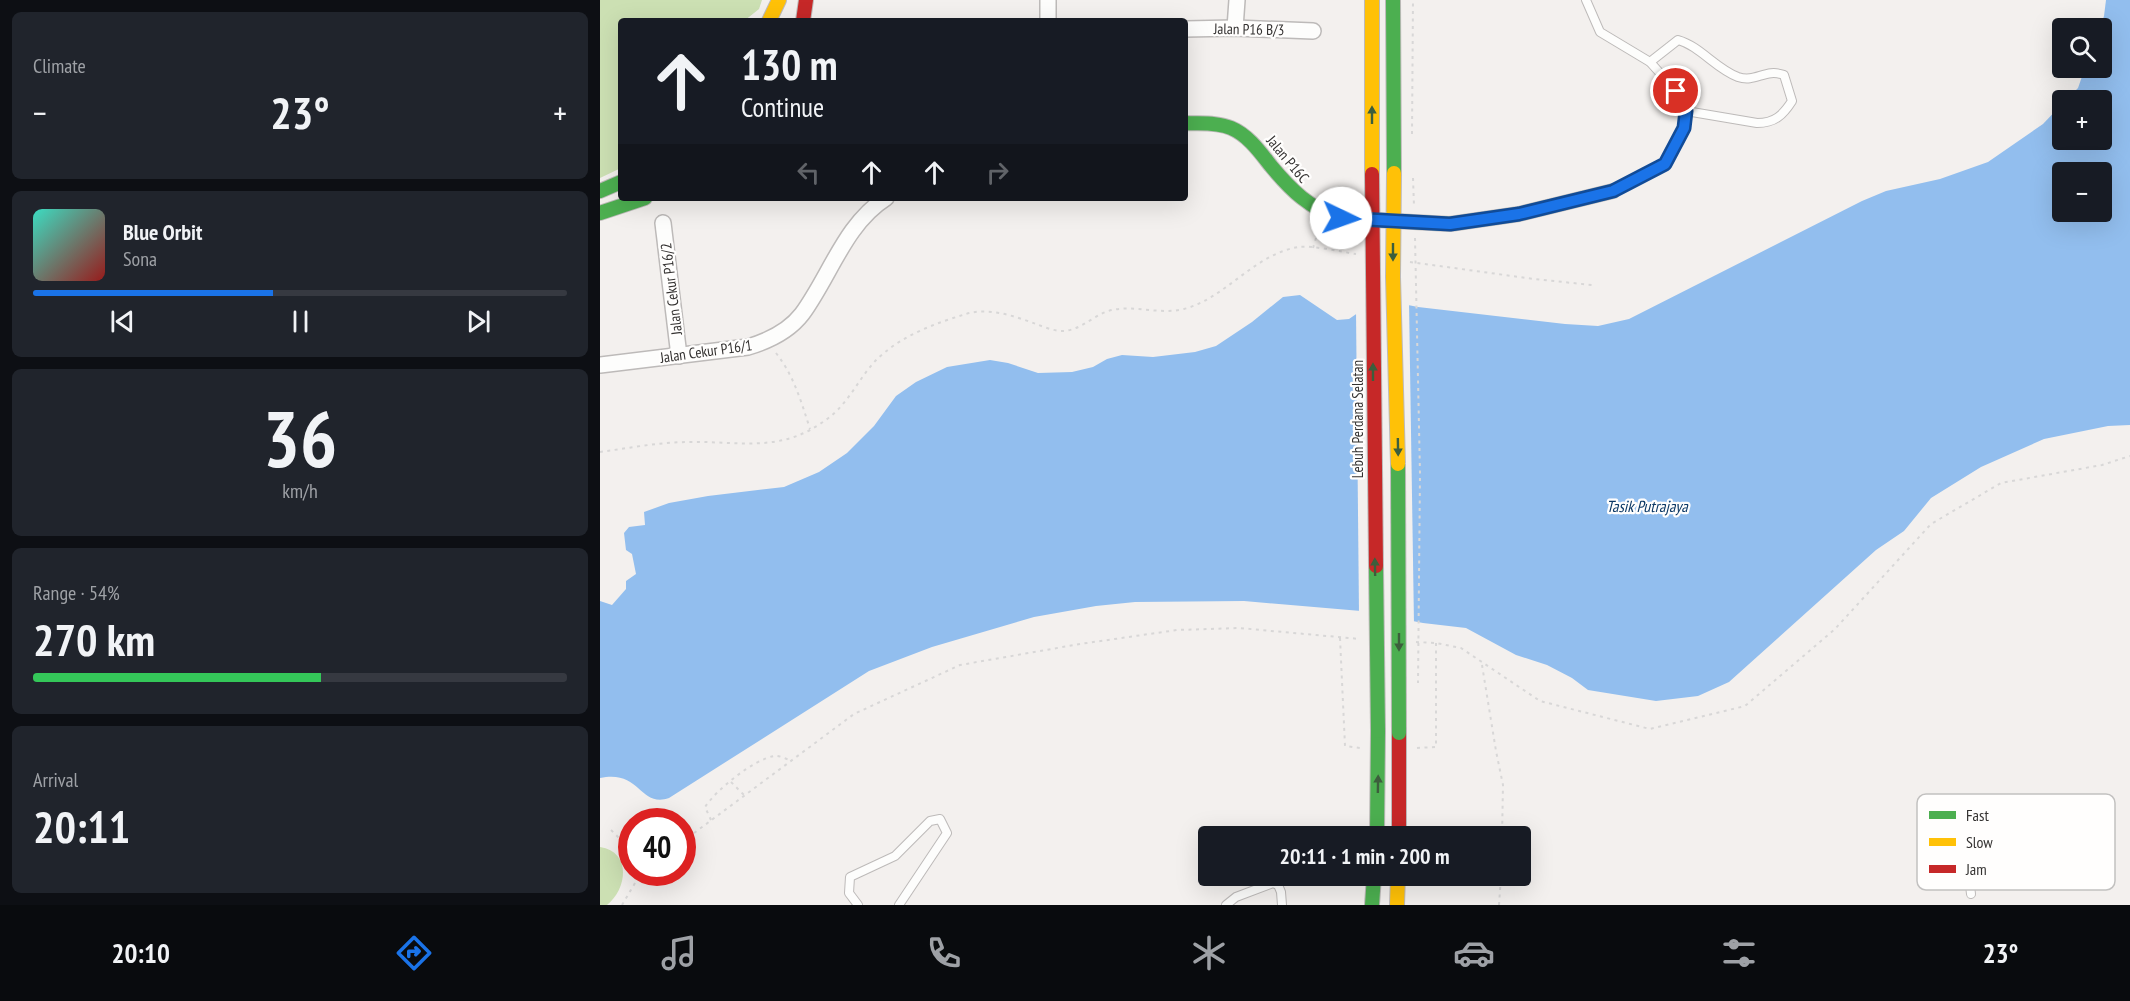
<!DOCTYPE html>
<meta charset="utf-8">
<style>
body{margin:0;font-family:"PT Sans Narrow",sans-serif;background:#20242c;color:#f1f3f6;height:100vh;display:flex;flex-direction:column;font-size:22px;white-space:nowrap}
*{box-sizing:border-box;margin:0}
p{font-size:20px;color:#9ea1a6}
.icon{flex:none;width:33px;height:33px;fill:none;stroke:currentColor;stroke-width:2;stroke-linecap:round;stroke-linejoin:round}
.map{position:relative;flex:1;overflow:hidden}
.sheet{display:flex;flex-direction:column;gap:12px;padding:12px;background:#0d0f14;width:600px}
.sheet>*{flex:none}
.guide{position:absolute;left:18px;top:18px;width:570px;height:183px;border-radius:6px;box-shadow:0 6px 24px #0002;background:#171b24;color:#f1f3f6;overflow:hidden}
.fabs{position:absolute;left:1452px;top:18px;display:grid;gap:12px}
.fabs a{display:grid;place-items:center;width:60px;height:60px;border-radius:6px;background:#171b24;box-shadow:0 6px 24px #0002;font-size:30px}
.speed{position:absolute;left:18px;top:808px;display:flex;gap:12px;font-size:30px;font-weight:700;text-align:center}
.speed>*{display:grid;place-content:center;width:78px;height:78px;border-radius:50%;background:#171b24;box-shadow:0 6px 24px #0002;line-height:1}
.speed .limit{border:9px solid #d22;background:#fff;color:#111}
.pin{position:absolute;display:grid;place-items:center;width:51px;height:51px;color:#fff;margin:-26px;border:3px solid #fff;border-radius:50%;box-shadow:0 2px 6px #0007}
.me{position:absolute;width:66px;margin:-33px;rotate:93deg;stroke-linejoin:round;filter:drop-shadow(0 0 4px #0008)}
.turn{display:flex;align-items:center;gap:21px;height:126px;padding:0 24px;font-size:27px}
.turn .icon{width:78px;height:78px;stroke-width:2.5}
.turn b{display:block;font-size:42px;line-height:51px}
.lanes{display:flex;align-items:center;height:57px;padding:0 24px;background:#0003;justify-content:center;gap:30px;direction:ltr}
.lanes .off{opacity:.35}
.big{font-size:45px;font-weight:700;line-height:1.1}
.sheet .widget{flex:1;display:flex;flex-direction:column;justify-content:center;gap:9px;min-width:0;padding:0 21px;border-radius:9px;background:#20242c}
.sheet .dial{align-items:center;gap:0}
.dial b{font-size:78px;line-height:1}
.song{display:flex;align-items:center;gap:18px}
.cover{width:72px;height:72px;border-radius:9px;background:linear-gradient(135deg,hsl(170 70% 55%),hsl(0 70% 35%))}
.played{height:6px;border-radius:3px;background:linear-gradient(90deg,#1a73e8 45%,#363941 45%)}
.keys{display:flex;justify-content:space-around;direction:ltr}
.heat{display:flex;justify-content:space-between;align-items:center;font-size:33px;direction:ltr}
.charge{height:9px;border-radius:4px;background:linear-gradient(90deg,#34c759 54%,#363941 0)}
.trip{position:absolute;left:598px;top:826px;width:333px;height:60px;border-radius:6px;background:#171b24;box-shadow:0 6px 24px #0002;font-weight:700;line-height:60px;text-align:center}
.tabs{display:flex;height:96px;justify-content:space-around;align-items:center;background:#090b0e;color:#9ea1a6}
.tabs .icon{width:42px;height:42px}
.tabs .current{color:#1a73e8}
.tabs b{font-size:27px;color:#f1f3f6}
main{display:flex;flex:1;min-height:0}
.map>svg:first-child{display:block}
.green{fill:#cce0b3}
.water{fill:#92beee;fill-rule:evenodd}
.pier{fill:#f3f0ee}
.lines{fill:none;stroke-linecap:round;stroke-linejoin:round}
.lane-casing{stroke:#bdbab9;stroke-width:10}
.street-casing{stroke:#bdbab9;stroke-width:18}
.fast-casing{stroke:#bdbab9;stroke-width:16}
.slow-casing{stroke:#bdbab9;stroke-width:16}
.jam-casing{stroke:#bdbab9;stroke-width:16}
.path{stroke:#d8d7d7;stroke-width:2;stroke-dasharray:3 4.5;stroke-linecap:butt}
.lane{stroke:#fdfdfc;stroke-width:8}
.street{stroke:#fdfdfc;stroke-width:15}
.fast{stroke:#4caf50;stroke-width:14}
.slow{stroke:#ffc107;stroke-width:14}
.jam{stroke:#c62828;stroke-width:14}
.fast-bridge-casing{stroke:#bdbab9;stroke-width:16;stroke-linecap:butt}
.slow-bridge-casing{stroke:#bdbab9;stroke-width:16;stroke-linecap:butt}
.jam-bridge-casing{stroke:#bdbab9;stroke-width:16;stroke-linecap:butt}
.fast-bridge{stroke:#4caf50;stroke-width:14}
.slow-bridge{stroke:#ffc107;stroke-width:14}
.jam-bridge{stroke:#c62828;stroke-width:14}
.oneway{fill:#3c5e3c}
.route-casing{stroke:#114b97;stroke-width:15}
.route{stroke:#1a73e8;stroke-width:10}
.labels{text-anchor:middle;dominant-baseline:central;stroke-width:4.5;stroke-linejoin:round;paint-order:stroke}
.street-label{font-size:15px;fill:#343231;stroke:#fffefd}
.water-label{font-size:16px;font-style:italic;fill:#0c3966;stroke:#fffefd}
.key{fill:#fffefd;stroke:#c2c1c0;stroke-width:1.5}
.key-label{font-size:16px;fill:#343231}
</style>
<main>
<section class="sheet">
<div class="widget"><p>Climate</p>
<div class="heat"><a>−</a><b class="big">23°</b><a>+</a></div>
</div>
<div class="widget">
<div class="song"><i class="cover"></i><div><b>Blue Orbit</b><p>Sona</p></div></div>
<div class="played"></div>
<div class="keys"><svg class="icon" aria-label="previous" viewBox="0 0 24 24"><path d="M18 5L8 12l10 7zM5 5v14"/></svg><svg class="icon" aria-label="pause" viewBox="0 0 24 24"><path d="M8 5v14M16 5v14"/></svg><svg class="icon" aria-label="next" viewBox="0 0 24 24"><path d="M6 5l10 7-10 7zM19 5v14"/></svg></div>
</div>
<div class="widget dial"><b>36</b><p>km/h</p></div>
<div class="widget"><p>Range · 54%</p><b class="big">270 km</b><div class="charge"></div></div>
<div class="widget"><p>Arrival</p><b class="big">20:11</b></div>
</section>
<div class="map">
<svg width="1530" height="905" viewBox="0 0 1530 905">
<rect width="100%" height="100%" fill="#f3f0ee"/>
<g class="green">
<polygon points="0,0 162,0 159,9 144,21 21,21 21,168 0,178"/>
<path d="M0,847C32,852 27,889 7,905H0Z"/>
</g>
<path class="water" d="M1506,0H1530V425L1508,426L1444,439L1381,467L1331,498L1304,531L1276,550L1129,682L1098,696L1056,701L988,690L972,678L947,665L916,655L866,628L823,623L761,611L644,601L535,602L496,606L434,617L332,647L269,671L69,798C40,808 40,769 0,778V601L12,605L26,589V581L36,574L32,554L26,550L24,533L29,527L45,525L44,512L69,503L108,496L184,487L219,472L247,453L274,426L296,396L316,382L347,367L390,360L408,363L438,373L472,372L493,367L507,359L522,355L553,357L595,352L616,346L652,322L683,297L700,295L737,320L749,319L778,299L818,307L965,324L998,326L1029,319L1262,201L1286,191L1340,179L1388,162L1443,124L1462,104V140H1502V100H1466L1478,88L1485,68H1502V28H1500L1504,16ZM1462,172H1502V212H1462Z"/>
<polygon class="pier" points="778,296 809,302 814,624 759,614 756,311"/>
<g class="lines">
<g class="lane-casing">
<g id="lane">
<polyline points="986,0 1000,32 1050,62 1076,91 1086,111 1084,128 1066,164 1013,191"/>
<path d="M1050,62L1078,40C1100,46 1116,69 1138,77C1156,83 1165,68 1184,75L1192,101C1183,115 1175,123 1157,123L1086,111"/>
<polyline points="1368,869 1371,894"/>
<polyline points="258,905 249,893 250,877 295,856 330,821 340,819 347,833 299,905"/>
<polyline points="626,905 636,897 673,883 678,885 681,892 682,905"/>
</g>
</g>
<g class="street-casing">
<g id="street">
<polyline points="448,0 448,21"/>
<polyline points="635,28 637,0"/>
<polyline points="585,29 635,28 713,31"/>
<polyline points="63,223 79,356"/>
<path d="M0,365L148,347C168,341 189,331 202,314C230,276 245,224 286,198"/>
</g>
</g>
<g class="fast-casing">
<g id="fast">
<polyline points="793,0 794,173"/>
<path d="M585,123C600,124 617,122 631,128C648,135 660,152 671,166C691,190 710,209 740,218L850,224L919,214L1013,191"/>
<polyline points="0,191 21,182"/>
<polyline points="0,213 45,198"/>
<polyline points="777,837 778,731"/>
<polyline points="772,905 774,876"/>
</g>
</g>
<g class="slow-casing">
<g id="slow">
<polyline points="772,0 772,174"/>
<polyline points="169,21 179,0"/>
<polyline points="797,905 798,876"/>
</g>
</g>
<g class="jam-casing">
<g id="jam">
<polyline points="203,21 206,0"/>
<polyline points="799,733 799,837"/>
</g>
</g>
<g class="path">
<polyline points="812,134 813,0"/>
<polyline points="813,178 814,206"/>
<polyline points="815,238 820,474 818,683"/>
<polyline points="713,248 719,228"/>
<polyline points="810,262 934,279 992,285"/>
<path d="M176,353C194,376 201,401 210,429"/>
<path d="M0,452C29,448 60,442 90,442C131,441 171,451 210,430C221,424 234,415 242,405C257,388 266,367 284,353C306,334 339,322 366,314C389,307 414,316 436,324C444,327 454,331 462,331C481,331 494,314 512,310C535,305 560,315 584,309C626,298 653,255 698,247C711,245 742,252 756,254"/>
<polyline points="740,638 745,746 760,748"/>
<polyline points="816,642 836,643 861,648 940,701 1050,729 1145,706 1235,629 1331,524 1401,483 1502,465 1530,456"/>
<polyline points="882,665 896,751 903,785 902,837"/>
<polyline points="817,748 836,747 836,643"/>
<polyline points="131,782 145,796"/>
<path d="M111,820L105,807C117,789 153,760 174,756C179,755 186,759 192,761"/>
<polyline points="11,830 32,851"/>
<polyline points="82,842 254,714 360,665 480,644 577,630 639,628 760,639"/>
<polyline points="22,905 41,873"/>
<polyline points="899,905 901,876"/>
</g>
<use href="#lane" class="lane"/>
<use href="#street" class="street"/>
<use href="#fast" class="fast"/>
<use href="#slow" class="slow"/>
<use href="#jam" class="jam"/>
<g class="fast-bridge-casing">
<g id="fast-bridge">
<polyline points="798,464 799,733"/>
<polyline points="776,566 778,731"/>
</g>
</g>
<g class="slow-bridge-casing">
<polyline id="slow-bridge" points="794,173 793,277 798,464"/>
</g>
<g class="jam-bridge-casing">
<polyline id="jam-bridge" points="772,174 776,566"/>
</g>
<use href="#fast-bridge" class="fast-bridge"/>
<use href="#slow-bridge" class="slow-bridge"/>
<use href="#jam-bridge" class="jam-bridge"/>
</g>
<defs><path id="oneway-solid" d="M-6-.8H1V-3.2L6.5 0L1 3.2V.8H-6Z" transform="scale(1.5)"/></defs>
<g class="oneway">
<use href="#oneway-solid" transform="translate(772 115) rotate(-90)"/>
<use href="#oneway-solid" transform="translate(793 252) rotate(90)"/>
<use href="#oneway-solid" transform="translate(773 372) rotate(-90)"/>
<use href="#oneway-solid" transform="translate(798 447) rotate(89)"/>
<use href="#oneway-solid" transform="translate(775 567) rotate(-91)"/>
<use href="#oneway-solid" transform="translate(799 642) rotate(90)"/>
<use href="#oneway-solid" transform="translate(778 784) rotate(-89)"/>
</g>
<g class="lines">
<g class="route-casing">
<polyline id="route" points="741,218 850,224 919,214 1013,191 1065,164 1084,128 1086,111 1076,91"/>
</g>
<use href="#route" class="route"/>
</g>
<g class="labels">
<g class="street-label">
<text transform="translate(649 29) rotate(1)">Jalan P16 B/3</text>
<text transform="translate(688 159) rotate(50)">Jalan P16C</text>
<text transform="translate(71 289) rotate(-97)">Jalan Cekur P16/2</text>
<text transform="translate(106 351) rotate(-8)">Jalan Cekur P16/1</text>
<text transform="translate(757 419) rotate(-90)">Lebuh Perdana Selatan</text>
</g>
<g class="water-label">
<text x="1047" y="506">Tasik Putrajaya</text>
</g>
</g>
<rect x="1317" y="794" width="198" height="96" rx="9" class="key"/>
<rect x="1329" y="811" width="27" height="8" fill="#4caf50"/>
<rect x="1329" y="838" width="27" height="8" fill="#ffc107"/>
<rect x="1329" y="865" width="27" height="8" fill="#c62828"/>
<g class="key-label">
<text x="1366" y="821">Fast</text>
<text x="1366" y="848">Slow</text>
<text x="1366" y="875">Jam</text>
</g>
</svg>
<div class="fabs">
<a><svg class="icon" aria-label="search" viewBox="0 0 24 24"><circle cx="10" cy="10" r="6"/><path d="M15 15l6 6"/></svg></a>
<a>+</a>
<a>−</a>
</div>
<div class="speed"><div class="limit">40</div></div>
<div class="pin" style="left:1076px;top:91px;background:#d93025"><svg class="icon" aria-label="arrive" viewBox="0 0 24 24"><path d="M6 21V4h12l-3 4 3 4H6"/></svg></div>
<svg class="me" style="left:741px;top:218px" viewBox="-20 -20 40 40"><circle r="19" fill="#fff"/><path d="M0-13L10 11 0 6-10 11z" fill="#1a73e8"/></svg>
<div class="trip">20:11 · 1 min · 200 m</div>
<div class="guide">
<div class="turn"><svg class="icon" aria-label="ahead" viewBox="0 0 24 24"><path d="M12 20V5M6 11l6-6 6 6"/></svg><div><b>130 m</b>Continue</div></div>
<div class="lanes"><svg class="icon off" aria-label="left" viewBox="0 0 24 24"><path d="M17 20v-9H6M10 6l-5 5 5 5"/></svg><svg class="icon" aria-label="ahead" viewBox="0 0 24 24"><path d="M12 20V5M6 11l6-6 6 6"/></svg><svg class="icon" aria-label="ahead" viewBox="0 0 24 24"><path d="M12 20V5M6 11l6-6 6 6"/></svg><svg class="icon off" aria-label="right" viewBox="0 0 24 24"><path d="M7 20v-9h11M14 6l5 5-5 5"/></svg></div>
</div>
</div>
</main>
<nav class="tabs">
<b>20:10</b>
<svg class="icon current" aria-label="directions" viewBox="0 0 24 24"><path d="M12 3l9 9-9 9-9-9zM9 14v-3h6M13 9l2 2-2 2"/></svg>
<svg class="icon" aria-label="music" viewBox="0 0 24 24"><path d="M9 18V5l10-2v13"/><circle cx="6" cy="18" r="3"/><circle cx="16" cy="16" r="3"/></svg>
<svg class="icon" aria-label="phone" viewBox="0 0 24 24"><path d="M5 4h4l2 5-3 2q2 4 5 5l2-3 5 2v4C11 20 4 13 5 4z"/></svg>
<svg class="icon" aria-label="climate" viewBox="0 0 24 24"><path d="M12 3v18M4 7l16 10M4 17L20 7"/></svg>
<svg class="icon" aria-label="car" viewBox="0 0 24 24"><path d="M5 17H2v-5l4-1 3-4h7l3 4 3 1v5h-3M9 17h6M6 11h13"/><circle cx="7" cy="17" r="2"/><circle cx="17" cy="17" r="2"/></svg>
<svg class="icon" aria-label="filters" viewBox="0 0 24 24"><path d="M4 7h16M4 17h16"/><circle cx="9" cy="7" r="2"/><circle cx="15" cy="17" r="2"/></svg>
<b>23°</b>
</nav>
